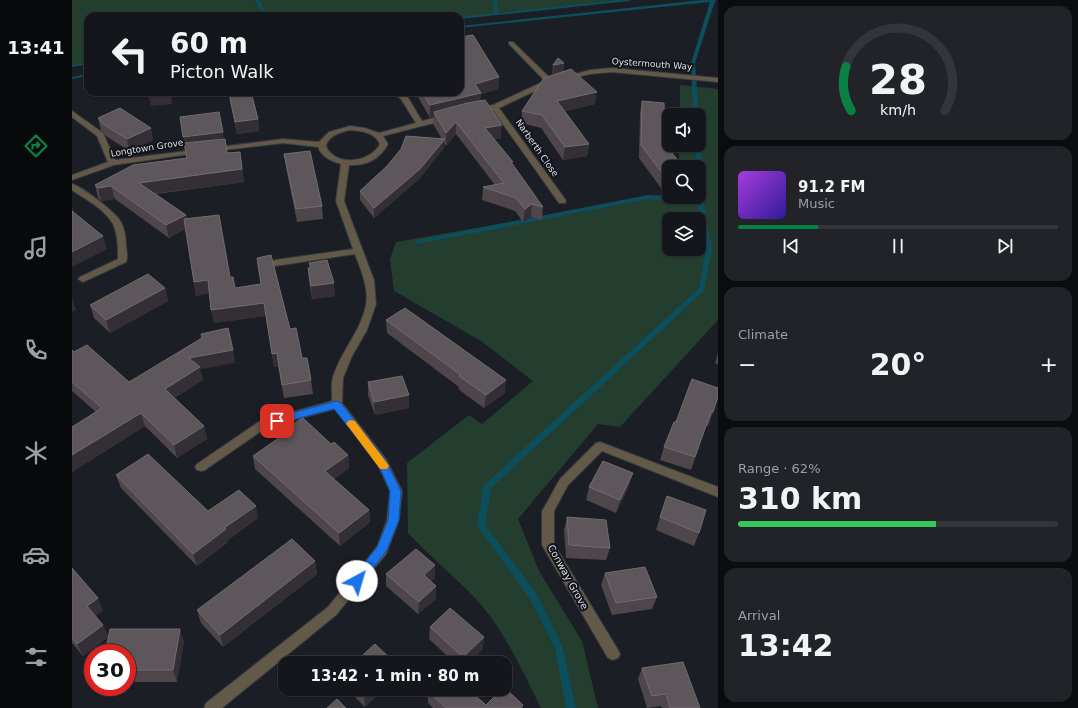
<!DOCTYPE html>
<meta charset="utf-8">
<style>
body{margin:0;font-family:"DejaVu Sans",sans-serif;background:#212328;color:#f1f3f6;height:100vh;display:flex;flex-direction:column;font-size:15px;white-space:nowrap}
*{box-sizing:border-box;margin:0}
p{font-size:13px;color:#9d9fa3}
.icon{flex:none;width:22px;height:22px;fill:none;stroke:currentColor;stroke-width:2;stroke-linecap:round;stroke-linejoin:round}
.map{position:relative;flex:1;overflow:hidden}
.details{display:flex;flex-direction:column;gap:6px;padding:6px;background:#0b0c0f;width:360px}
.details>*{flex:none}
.banner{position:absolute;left:12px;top:12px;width:380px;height:84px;border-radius:12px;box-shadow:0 1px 3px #0004,0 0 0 1px #33353a;background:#14161b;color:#f1f3f6;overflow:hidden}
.fabs{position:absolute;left:590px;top:108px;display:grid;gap:8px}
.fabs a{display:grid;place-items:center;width:44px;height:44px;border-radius:8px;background:#14161b;box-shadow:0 1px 3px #0004,0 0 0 1px #33353a;font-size:20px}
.speed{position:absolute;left:12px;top:644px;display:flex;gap:8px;font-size:20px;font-weight:700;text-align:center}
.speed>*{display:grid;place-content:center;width:52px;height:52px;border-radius:50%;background:#14161b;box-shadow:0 1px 3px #0004,0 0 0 1px #33353a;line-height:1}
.speed .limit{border:6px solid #d22;background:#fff;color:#111}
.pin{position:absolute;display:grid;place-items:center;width:34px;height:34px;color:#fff;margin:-17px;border-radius:8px;box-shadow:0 2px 6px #0006}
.me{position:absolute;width:44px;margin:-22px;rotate:39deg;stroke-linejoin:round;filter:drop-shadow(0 0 3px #0008)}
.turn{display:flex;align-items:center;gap:14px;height:84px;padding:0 20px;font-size:18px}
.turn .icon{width:52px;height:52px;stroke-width:2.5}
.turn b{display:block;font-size:28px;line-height:34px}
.big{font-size:30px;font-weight:800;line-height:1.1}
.details .card{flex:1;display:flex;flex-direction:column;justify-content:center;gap:6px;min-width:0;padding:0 14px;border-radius:12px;background:#212328}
.details .dial{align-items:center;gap:0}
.dial svg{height:104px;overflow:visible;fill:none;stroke:#33353a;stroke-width:7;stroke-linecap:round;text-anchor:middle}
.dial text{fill:#f1f3f6;stroke:none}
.song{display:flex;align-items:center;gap:12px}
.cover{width:48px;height:48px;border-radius:6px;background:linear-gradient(135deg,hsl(280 70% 55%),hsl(250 70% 35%))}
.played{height:4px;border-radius:2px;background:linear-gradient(90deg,#0b8043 25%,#33353a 25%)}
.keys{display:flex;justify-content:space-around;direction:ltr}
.heat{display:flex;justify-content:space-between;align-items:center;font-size:22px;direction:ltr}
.charge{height:6px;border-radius:3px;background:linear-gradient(90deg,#34c759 62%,#33353a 0)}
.trip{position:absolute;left:206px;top:656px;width:234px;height:40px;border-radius:12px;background:#14161b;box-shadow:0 1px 3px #0004,0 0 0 1px #33353a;font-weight:800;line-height:40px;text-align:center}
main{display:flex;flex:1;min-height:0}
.tab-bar{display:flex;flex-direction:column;width:72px;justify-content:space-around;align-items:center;background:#08090b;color:#9d9fa3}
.tab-bar .icon{width:28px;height:28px}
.tab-bar .current{color:#0b8043}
.tab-bar b{font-size:18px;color:#f1f3f6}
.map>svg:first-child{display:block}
.green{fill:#233e2f;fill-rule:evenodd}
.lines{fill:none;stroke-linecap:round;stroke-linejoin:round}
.stream{fill:#0c4e5b;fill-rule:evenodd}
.minor-casing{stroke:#36393f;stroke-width:2}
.minor{fill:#625948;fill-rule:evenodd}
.wall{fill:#4e464a}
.shaded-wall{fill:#332f34}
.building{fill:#5d575b;stroke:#716c70}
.route{fill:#1a73e8;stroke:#114b97}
.slow{fill:#f59e0b}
.labels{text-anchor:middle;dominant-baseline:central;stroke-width:4;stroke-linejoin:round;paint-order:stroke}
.far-street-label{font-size:9px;fill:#dcdee3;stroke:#12151b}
.street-label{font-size:10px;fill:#dcdee3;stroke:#12151b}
</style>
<main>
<nav class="tab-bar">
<b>13:41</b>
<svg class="icon current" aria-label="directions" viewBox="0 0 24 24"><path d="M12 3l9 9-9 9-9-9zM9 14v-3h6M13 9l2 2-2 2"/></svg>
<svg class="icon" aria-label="music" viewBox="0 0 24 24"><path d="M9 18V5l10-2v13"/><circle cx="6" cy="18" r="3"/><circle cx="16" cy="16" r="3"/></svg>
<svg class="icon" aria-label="phone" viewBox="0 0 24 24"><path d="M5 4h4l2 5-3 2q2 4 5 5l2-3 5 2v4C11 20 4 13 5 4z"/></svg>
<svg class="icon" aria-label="climate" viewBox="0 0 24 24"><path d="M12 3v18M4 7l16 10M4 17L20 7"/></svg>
<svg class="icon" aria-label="car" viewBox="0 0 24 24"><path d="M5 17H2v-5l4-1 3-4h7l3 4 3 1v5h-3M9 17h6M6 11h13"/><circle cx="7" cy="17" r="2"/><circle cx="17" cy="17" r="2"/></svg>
<svg class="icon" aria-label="filters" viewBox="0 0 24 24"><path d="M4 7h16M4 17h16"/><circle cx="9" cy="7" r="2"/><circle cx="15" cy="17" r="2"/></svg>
</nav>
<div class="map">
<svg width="646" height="708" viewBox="0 0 646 708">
<rect width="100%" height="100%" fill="#1b1e24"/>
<g class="green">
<polygon points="0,0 557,0 388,18 388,16 16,16 16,63 0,66"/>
<path d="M608,85L646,89V320L548,427L526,424L446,519L467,571L510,641L526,708H469C449,669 432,628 401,596C380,574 356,555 336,533L335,463L397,415L410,424L461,381L409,341L322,291L318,259L324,242L597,194V197H627V167H607V145H627V115H608ZM597,219H627V249H597Z"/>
</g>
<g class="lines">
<g class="stream">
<polygon points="183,0 187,0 196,16 192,16"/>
<polygon points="421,0 425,0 426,13 545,0 559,0 557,1 388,19 388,17 422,13"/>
<polygon points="630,0 645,0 643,1 623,63 627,115 621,115 619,63 638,2 388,28 388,26"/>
<polygon points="16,62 16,64 0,67 0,65"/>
<polygon points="16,74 16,76 0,79 0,77"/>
<polygon points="627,144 629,145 630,167 627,169 627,167 624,167 623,145 627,145"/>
<polygon points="627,170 630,172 631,199 640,249 632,291 419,488 413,525 464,593 490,645 504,708 494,708 483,648 458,599 405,526 411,487 412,485 627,288 634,249 625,201 576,199 345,244 342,242 345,240 576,195 597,196 597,197 627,197"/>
</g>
<g class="minor-casing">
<g id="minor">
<polygon points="437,42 441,42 482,82 427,108 493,199 494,201 493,203 487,203 421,110 405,112 401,110 405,108 421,105 473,81 437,44"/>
<polygon points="540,68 646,78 646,82 540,72 518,74 493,80 489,78 518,70"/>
<path d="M321,92H329L335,96L350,121L374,115L378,117L377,119L311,136L316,144C308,159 294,166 277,165L272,201L302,280L304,304L295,330L280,356L271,378L270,403L314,459L330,491L327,520L314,554L264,615L150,708H132L134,703L256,607L305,547L315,520L318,491L306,465L263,409L195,427L133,470L129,471L125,470L123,467L125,464L188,421L260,401C260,394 259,384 261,377C269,351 289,331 294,305C297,288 289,270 283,254L203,266L198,263L203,260L281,249L264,201L269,164C259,161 250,157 246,147L211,143L118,154L42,165L0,180V175L36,162L25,136L0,117V111L31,133L43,160L211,139L247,142L257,132L278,126L293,128L307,133L344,123L329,99ZM278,130C290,131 302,132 308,144C299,162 263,168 254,146C256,136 269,132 278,130Z"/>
<path d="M0,184C11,187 43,212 49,222C53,230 54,239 54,247C55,252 56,258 54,262L11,282L6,279L8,277L46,259C46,247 46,235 41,224C33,209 13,199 0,190Z"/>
<polygon points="528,442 646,487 646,497 530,451 496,485 482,511 482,544 546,650 548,654 546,658 541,660 536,658 470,545 470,511 472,508 488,479 524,443"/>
</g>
</g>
<use href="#minor" class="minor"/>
</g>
<g class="wall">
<polygon points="388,37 427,77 426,89 409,94 408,101 429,138 422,139 471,207 470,220 459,217 451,222 443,211 410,200 411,187 423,185 384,134 374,146 372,143 372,148 347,179 302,218 288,200 288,191 370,139 361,124 362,117 358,118 343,92 388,92"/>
<polygon points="492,63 491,72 523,104 493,111 517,144 515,156 491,160 469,128 449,123 450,111 480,75 481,65"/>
<polygon points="156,92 179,92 186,119 187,131 165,134"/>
<polygon points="570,101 597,167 597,190 594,195 567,158 568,113"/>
<polygon points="108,117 152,139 155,153 168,152 172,182 84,194 114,215 115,219 158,277 163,288 189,284 185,258 218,329 239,380 241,394 212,398 206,366 202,367 194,316 142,323 137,293 124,296 113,229 97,238 43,199 29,201 26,198 23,185 115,158"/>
<polygon points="26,118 79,128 81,140 57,151 34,136 29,130"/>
<polygon points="212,154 250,206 251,219 225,222 214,167"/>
<polygon points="237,263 263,296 240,299 237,281 236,268 238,268"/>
<polygon points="93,288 96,301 38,333 22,318 18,305"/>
<polygon points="314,320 433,393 412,408 386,389 387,387 315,333"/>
<polygon points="0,350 2,352 57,382 163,363 128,369 131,380 102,398 132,426 135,439 105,458 73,426 0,472 0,427 24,412 0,391"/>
<polygon points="646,353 646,365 643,363"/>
<polygon points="620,379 641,412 636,426 634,425 619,470 588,460 592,447 604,422"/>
<polygon points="296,382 337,408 303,415 296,395"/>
<polygon points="207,432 259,444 276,455 277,468 262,479 297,510 298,522 268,546 183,469 181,456 207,437"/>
<polygon points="44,475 136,511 186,518 156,540 156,542 125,566 49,488"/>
<polygon points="557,486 544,513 514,500 517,487"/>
<polygon points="595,496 627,533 622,546 584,530"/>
<polygon points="495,517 538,548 534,560 494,558 492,530"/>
<polygon points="243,561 245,574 151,647 129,623 125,610"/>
<polygon points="0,568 31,610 23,616 31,625 36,637 11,656 0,643"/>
<polygon points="533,573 585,597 580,609 540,615 529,585"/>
<polygon points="314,574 363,578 359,581 364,599 346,614 314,586"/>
<polygon points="358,627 412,637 410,650 396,663 383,663 357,639"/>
<polygon points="112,641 105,682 55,682 55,653"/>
<polygon points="570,668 628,708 590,708 589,706 575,708 566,679"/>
<polygon points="275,689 312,689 293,707"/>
<polygon points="356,691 414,705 451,708 361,708 356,703"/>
</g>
<g class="shaded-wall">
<polygon points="492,63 490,75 480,77 482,65"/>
<polygon points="427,77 426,89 409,94 408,106 362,112 362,117 358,118 358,105 403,84"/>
<polygon points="94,92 99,92 100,104 79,106 76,94"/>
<polygon points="525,92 523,104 483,114 485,101"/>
<polygon points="186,119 187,131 165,134 163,122"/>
<polygon points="384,122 384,134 374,146 374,133"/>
<polygon points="430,125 429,138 412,140 413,128"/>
<polygon points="79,128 81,140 57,151 55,139"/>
<polygon points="151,132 153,145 113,150 111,137"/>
<polygon points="373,139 372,148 347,179 302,218 302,208"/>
<polygon points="517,144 515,156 491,160 493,147"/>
<polygon points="170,169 172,182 70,195 67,183"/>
<polygon points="597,184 597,190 594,195"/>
<polygon points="39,186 43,199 29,201 26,188"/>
<polygon points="460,204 459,217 451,222 453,209"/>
<polygon points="0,205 3,216 0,217"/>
<polygon points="114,215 116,228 97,238 94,225"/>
<polygon points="31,236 35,249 0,267 0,252"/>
<polygon points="136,280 138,293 124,296 122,282"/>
<polygon points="262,283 263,296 240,299 239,286"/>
<polygon points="93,288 96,301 38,333 34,320"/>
<polygon points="0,298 4,310 0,312"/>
<polygon points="192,303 194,316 142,323 139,310"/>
<polygon points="161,350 163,363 128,369 131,380 96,402 93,389 117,358"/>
<polygon points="205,353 206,366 202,367 200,354"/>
<polygon points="434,380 433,393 412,408 414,395"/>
<polygon points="337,395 337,408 303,415 302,402"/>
<polygon points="69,413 73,426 0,472 0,455"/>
<polygon points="132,426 135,439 105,458 102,445"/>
<polygon points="276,455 277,468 254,484 253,471"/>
<polygon points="561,473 557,486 544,513 548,500"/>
<polygon points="184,506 186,518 156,540 156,542 125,566 121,554 152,528"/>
<polygon points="297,510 298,522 268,546 267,533"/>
<polygon points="243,561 245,574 151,647 148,635"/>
<polygon points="363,565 363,578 351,588 352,575"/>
<polygon points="364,586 364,599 346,614 347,602"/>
<polygon points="26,598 31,610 20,618 15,606"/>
<polygon points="31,625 36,637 11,656 5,644"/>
<polygon points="108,629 112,641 105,682 101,670"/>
<polygon points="412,637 410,650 396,663 391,663 391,657"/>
<polygon points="299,689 312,689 293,707 292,695"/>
</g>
<g class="building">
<polygon points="401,35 427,77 403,84 409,93 358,105 350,92 388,92 388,55 390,55 388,52 388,37"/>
<polygon points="486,58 492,63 482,65 481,65"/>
<polygon points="499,69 525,92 485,101 517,144 493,147 470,115 450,111 472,78"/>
<polygon points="76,92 94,92 76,94"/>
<polygon points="157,92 179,92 186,119 163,122"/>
<polygon points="413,100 430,125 413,128 441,162 439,162 471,207 460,204 453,209 444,198 411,187 432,183 384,122 374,133 362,112 395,103"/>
<polygon points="570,101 592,103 593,144 608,163 606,167 597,167 597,182 569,145"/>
<polygon points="48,108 79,128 55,139 31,124 26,118"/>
<polygon points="147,112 151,132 111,137 108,117"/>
<polygon points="334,136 373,139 348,169 302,208 288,191 315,166 329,149"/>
<polygon points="153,139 155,153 168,152 170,169 67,183 114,215 94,225 39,186 26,188 23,185 61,165 115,158 112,143"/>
<polygon points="238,151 250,206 224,209 212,154"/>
<polygon points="0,211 31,236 0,252"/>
<polygon points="147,215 158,277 161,277 163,288 189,284 185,258 199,255 218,329 224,328 230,358 235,358 239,380 210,385 205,353 200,354 192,303 139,310 136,280 122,282 112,219"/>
<polygon points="255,260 262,283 239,286 236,268 239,268 237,263"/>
<polygon points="76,274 93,288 34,320 18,305"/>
<polygon points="333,308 434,380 414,395 387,376 389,375 314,320"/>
<polygon points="156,328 161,350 117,358 128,367 93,389 132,426 102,445 69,413 0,455 0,427 30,408 0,382 0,350 2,352 15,345 57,382 130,338 129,334"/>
<polygon points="330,376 337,395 302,402 296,382"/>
<polygon points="620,379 646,388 646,397 641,412 639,412 623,457 592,447 602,422 604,422"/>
<polygon points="231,418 259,444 262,442 276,455 253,471 297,510 267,533 181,456 210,436 207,432"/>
<polygon points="76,454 136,511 167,490 184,506 152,528 154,529 121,554 44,475"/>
<polygon points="531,461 561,473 548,500 517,487"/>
<polygon points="595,496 634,510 627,533 588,517"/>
<polygon points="495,517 534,520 538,548 497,545"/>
<polygon points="220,539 243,561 148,635 125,610"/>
<polygon points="344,549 363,565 352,575 364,586 347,602 314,574"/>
<polygon points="573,567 585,597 544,603 533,573"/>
<polygon points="0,568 26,598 15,606 31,625 5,644 0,638"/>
<polygon points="378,608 412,637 391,657 358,627"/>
<polygon points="38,629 108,629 101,670 55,670 55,653 33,653"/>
<polygon points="303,644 323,663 282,663"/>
<polygon points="611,662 628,708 598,708 594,694 580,696 570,668"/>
<polygon points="433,688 451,705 449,708 374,708 356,691 359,689 396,689 414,705 430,689 433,689"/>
<polygon points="286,689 299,689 292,695"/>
<polygon points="265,699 274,708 255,708"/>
</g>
<polygon class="route" points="264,401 268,402 313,459 329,491 327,520 315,550 289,584 285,586 281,584 279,581 281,577 305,547 316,520 318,491 306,464 262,409 205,424 201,423 200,421 201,418 205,417"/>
<polygon class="slow" points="279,420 283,421 315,463 317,466 315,469 308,469 276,426 274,424 276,421"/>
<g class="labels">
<g class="far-street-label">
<text transform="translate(580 64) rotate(4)">Oystermouth Way</text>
<text transform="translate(75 148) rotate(-9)">Longtown Grove</text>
<text transform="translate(465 148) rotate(55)">Narberth Close</text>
</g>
<g class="street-label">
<text transform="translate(496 577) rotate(61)">Conway Grove</text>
</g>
</g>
</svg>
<div class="fabs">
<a><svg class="icon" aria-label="sound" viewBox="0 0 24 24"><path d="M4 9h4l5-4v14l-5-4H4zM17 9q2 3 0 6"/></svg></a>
<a><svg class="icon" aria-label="search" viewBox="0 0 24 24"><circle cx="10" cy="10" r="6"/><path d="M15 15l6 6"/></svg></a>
<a><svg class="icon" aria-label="layers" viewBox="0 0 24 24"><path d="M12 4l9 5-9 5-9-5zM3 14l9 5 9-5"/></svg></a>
</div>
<div class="speed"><div class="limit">30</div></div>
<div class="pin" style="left:205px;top:421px;background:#d93025"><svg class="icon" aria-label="arrive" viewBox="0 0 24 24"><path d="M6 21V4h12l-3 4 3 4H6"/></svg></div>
<svg class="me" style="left:285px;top:581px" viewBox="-20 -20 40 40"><circle r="19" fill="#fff"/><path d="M0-13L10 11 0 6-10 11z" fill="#1a73e8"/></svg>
<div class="trip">13:42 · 1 min · 80 m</div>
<div class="banner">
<div class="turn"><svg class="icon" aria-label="left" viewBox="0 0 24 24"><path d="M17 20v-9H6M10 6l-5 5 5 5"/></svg><div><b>60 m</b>Picton Walk</div></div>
</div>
</div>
<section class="details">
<div class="card dial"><svg viewBox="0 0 100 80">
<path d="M14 69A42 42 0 1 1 86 69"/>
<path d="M14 69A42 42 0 0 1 10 35" stroke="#0b8043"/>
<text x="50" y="56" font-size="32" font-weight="700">28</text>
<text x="50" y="72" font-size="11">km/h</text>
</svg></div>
<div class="card">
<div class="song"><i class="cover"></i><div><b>91.2 FM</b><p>Music</p></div></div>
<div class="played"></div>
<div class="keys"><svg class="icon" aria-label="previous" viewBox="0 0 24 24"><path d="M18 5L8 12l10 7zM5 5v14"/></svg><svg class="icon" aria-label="pause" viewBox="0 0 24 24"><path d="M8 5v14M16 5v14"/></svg><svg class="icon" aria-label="next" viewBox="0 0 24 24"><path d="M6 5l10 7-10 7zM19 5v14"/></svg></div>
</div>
<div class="card"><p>Climate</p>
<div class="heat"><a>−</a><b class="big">20°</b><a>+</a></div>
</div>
<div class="card"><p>Range · 62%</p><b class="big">310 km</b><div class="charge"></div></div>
<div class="card"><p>Arrival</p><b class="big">13:42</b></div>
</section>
</main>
